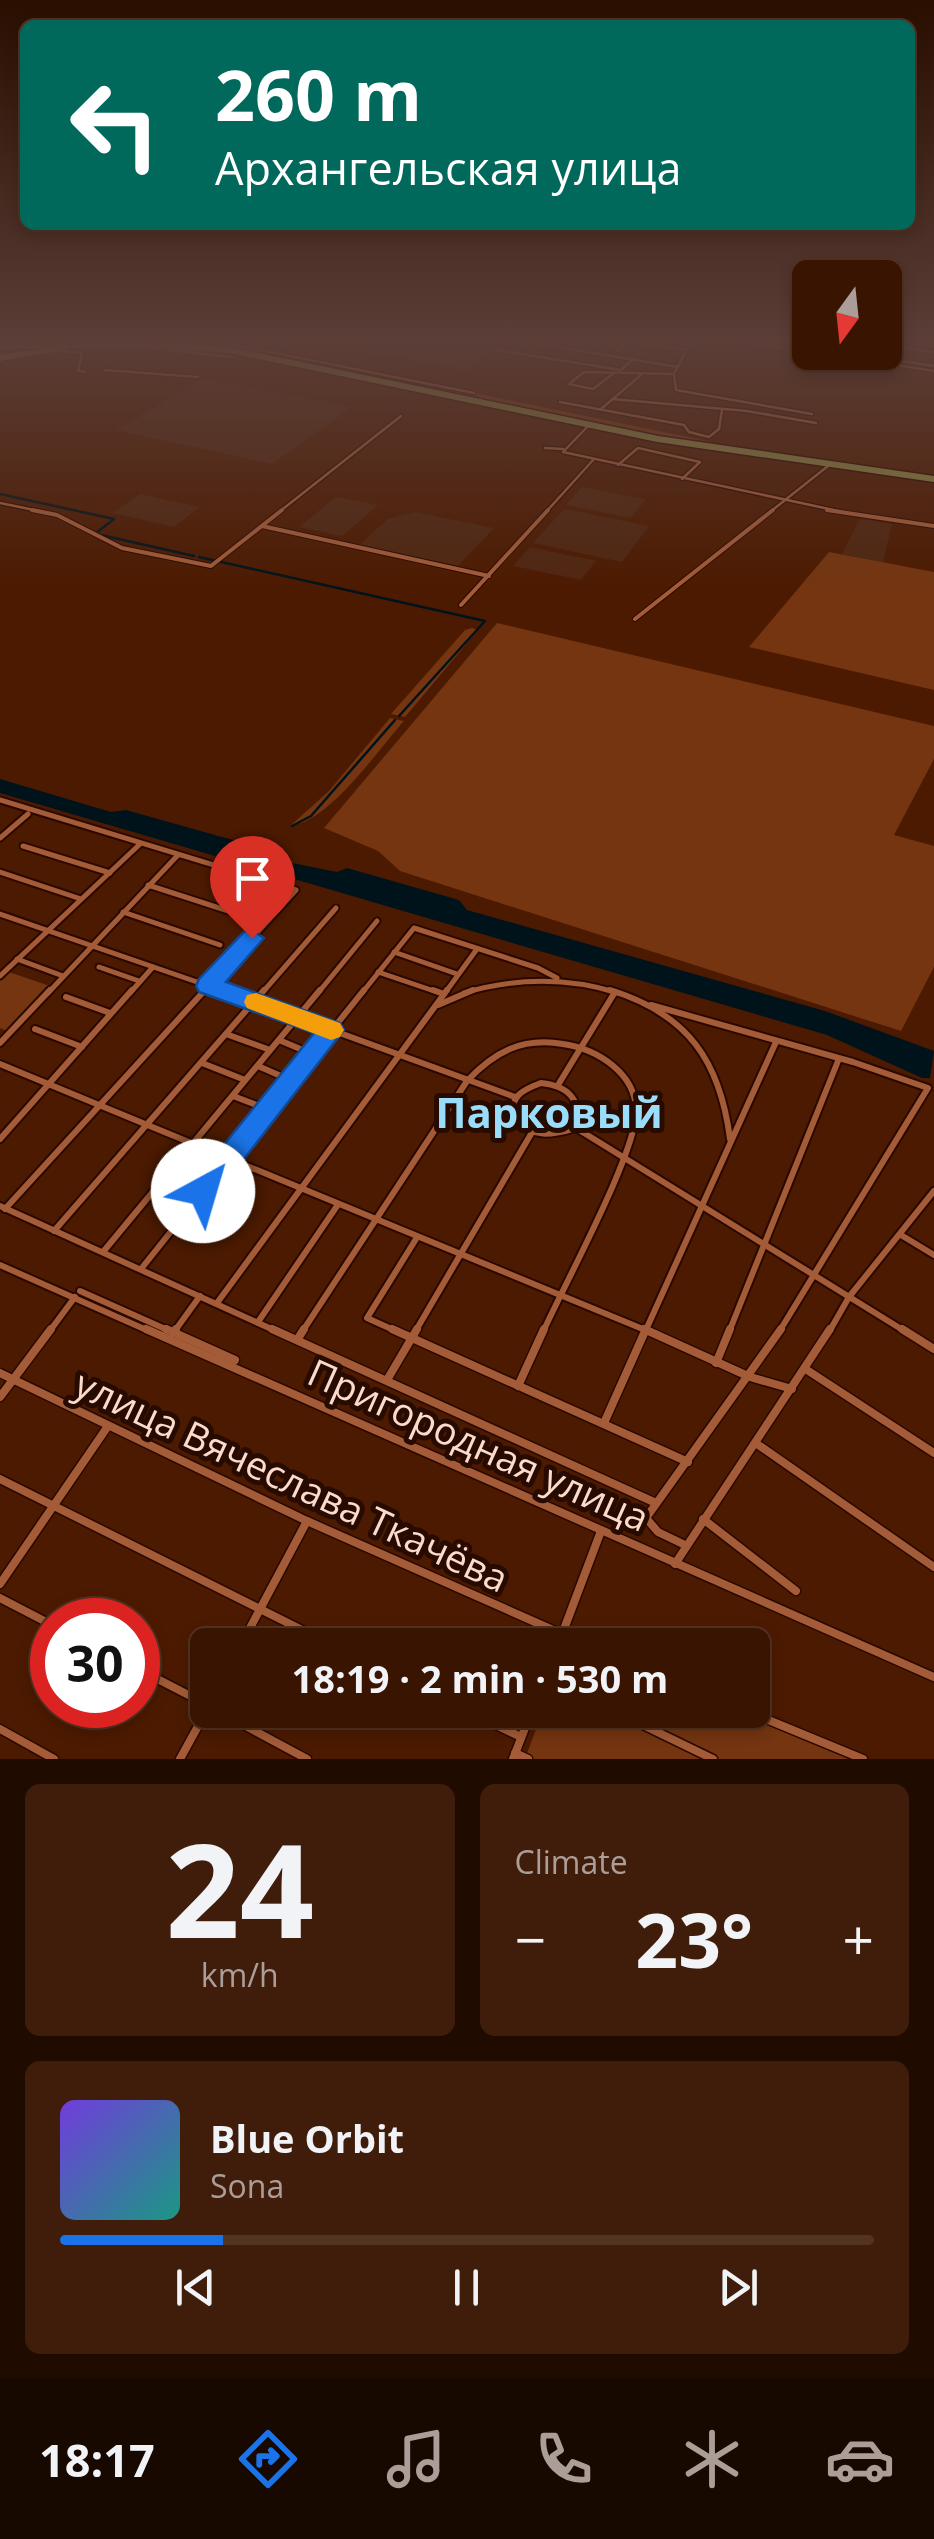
<!DOCTYPE html>
<meta charset="utf-8">
<style>
body{margin:0;font-family:"Open Sans",sans-serif;background:#401d0a;color:#f1f3f6;height:100vh;display:flex;flex-direction:column;font-size:38px;white-space:nowrap}
*{box-sizing:border-box;margin:0}
p{font-size:32px;color:#ab9e99}
.icon{flex:none;width:55px;height:55px;fill:none;stroke:currentColor;stroke-width:2;stroke-linecap:round;stroke-linejoin:round}
.map{position:relative;height:1759px;overflow:hidden}
.details{display:flex;flex-direction:column;gap:25px;padding:25px;background:#1f0b00;flex:1}
.details>*{flex:none}
.guide{position:absolute;left:20px;top:20px;width:895px;height:210px;border-radius:15px;box-shadow:0 5px 15px #0003,0 0 0 2px #533322;background:#00695c;color:#fff;overflow:hidden}
.needle{width:65px;rotate:195deg}
.buttons{position:absolute;left:792px;top:260px;display:grid;gap:20px}
.buttons a{display:grid;place-items:center;width:110px;height:110px;border-radius:15px;background:#391400;box-shadow:0 5px 15px #0003,0 0 0 2px #533322;font-size:50px}
.speed{position:absolute;left:30px;top:1598px;display:flex;gap:20px;font-size:50px;font-weight:700;text-align:center}
.speed>*{display:grid;place-content:center;width:130px;height:130px;border-radius:50%;background:#391400;box-shadow:0 5px 15px #0003,0 0 0 2px #533322;line-height:1}
.speed .limit{border:15px solid #d22;background:#fff;color:#111}
.pin{position:absolute;display:grid;place-items:center;width:85px;height:85px;color:#fff;margin:-102px -42px;border-radius:50% 50% 50% 0;rotate:-45deg;box-shadow:0 0 10px #0007}
.pin .icon{rotate:45deg}
.me{position:absolute;width:110px;margin:-55px;rotate:39deg;stroke-linejoin:round;filter:drop-shadow(0 0 8px #0008)}
.turn{display:flex;align-items:center;gap:35px;height:210px;padding:0 30px;font-size:45px}
.turn .icon{width:130px;height:130px;stroke-width:2.5}
.turn b{display:block;font-size:70px;line-height:85px}
.big{font-size:75px;font-weight:700;line-height:1.1}
.details .widget{flex:1;display:flex;flex-direction:column;justify-content:center;gap:15px;min-width:0;padding:0 35px;border-radius:15px;background:#401d0a}
.details .dial{align-items:center;gap:0}
.dial b{font-size:130px;line-height:1}
.song{display:flex;align-items:center;gap:30px}
.cover{width:120px;height:120px;border-radius:15px;background:linear-gradient(135deg,hsl(260 70% 55%),hsl(170 70% 35%))}
.played{height:10px;border-radius:5px;background:linear-gradient(90deg,#1a73e8 20%,#533322 20%)}
.keys{display:flex;justify-content:space-around;direction:ltr}
.heat{display:flex;justify-content:space-between;align-items:center;font-size:55px;direction:ltr}
.details .tiles{flex:1;display:grid;gap:25px;grid-template-columns:1fr 1fr}
.widget:last-child{grid-column:span 2}
.trip{position:absolute;left:190px;top:1628px;width:580px;height:100px;border-radius:15px;background:#391400;box-shadow:0 5px 15px #0003,0 0 0 2px #533322;font-weight:700;line-height:100px;text-align:center}
.tab-bar{display:flex;height:160px;justify-content:space-around;align-items:center;background:#170800;color:#ab9e99}
.tab-bar .icon{width:70px;height:70px}
.tab-bar .current{color:#1a73e8}
.tab-bar b{font-size:45px;color:#f1f3f6}
.map>svg:first-child{display:block}
.built{fill:#4f2610}
.green{fill:#743510}
.water{fill:#00131b}
.lines{fill:none;stroke-linecap:round;stroke-linejoin:round}
.stream{stroke:#00131b;stroke-width:2.5}
.minor-far4-casing{stroke:#2a0800;stroke-width:5}
.minor-far3-casing{stroke:#2a0800;stroke-width:6}
.minor-far2-casing{stroke:#2a0800;stroke-width:9}
.minor-far1-casing{stroke:#2a0800;stroke-width:10}
.minor-casing{stroke:#2a0800;stroke-width:11}
.major-casing{stroke:#2a0800;stroke-width:8}
.highway-casing{stroke:#2a0800;stroke-width:9}
.minor-far4{stroke:#a35c37;stroke-width:2.5}
.minor-far3{stroke:#a35c37;stroke-width:4}
.minor-far2{stroke:#a35c37;stroke-width:5}
.minor-far1{stroke:#a35c37;stroke-width:6}
.minor{stroke:#a35c37;stroke-width:8}
.major{stroke:#93753d;stroke-width:5}
.highway{stroke:#898641;stroke-width:6}
.route{fill:#1a73e8;stroke:#114b97;stroke-width:2.5}
.slow{fill:#f59e0b}
.labels{text-anchor:middle;dominant-baseline:central;stroke-width:10;stroke-linejoin:round;paint-order:stroke}
.near-street-label{font-size:38px;fill:#fcdbcc;stroke:#270b00}
.district-label{font-size:42px;font-weight:bold;fill:#99ddfb;stroke:#270b00}
</style>
<div class="map">
<svg width="934" height="1759" viewBox="0 0 934 1759">
<rect width="100%" height="100%" fill="#4c1a00"/>
<g class="built">
<polygon points="385,343 499,343 466,370 371,353"/>
<polygon points="204,378 352,407 272,464 116,430"/>
<polygon points="582,487 638,498 646,499 631,518 566,505"/>
<polygon points="140,494 200,507 174,527 113,513"/>
<polygon points="336,497 378,505 342,536 299,527"/>
<polygon points="564,509 649,526 622,562 533,543"/>
<polygon points="415,512 494,528 458,566 359,545 388,519"/>
<polygon points="860,519 892,524 883,563 842,554"/>
<polygon points="530,547 596,561 581,580 513,566"/>
</g>
<g class="green">
<polygon points="190,343 221,343 281,353 707,441 704,446"/>
<polygon points="829,552 934,572 934,690 749,647"/>
<polygon points="497,623 934,726 934,759 894,835 934,846 934,967 901,1031 400,871 378,851 324,828"/>
<polygon points="472,628 478,630 405,717 391,714 465,630"/>
<path d="M390,718L404,721C377,751 330,821 290,826L329,791Z"/>
<polygon points="9,972 50,986 7,1031 0,1028 0,981"/>
<polygon points="543,1710 744,1710 863,1759 525,1759"/>
</g>
<polygon class="water" points="0,779 111,812 126,810 254,846 262,857 337,872 347,868 459,900 467,910 825,1011 934,1051 930,1078 922,1078 827,1035 0,793"/>
<g class="lines">
<g class="stream">
<polyline points="0,494 114,519 96,533"/>
<polyline points="101,535 194,556"/>
<polyline points="199,557 485,621 399,716"/>
<polyline points="292,826 311,816 395,720"/>
</g>
<g class="minor-far4-casing">
<g id="minor-far4">
<polyline points="225,343 474,393"/>
<polyline points="532,343 678,367"/>
<polyline points="635,343 687,350"/>
<polyline points="690,343 674,374 676,390 812,414"/>
<polyline points="751,343 810,352"/>
<polyline points="885,345 934,352"/>
<polyline points="138,347 232,357"/>
<polyline points="497,350 621,370 633,359"/>
<polyline points="62,351 82,353 78,371 85,372"/>
<polyline points="617,351 626,343"/>
<polyline points="814,352 934,371"/>
<polyline points="887,359 934,366"/>
<polyline points="0,360 22,356"/>
<polyline points="886,361 896,343"/>
<polyline points="105,370 198,377"/>
<polyline points="569,384 584,372 674,374"/>
<polyline points="569,384 593,389 614,373"/>
<polyline points="612,399 747,411 816,423"/>
<polyline points="560,402 684,425 689,432 709,437 719,429 722,410"/>
<polyline points="601,409 641,375"/>
<polyline points="590,424 563,452 843,512"/>
<polyline points="545,448 563,449"/>
<polyline points="618,465 638,448 700,462 682,479"/>
<polyline points="0,503 44,512"/>
<polyline points="279,512 401,416"/>
<polyline points="546,512 594,459"/>
<polyline points="770,512 828,466"/>
</g>
</g>
<g class="minor-far3-casing">
<g id="minor-far3">
<polyline points="32,510 57,515 122,548 211,566 282,510"/>
<polyline points="827,510 934,526"/>
<polyline points="262,526 489,576"/>
<polyline points="461,605 548,510"/>
<polyline points="635,619 773,510"/>
</g>
</g>
<g class="minor-far2-casing">
<g id="minor-far2">
<polyline points="0,800 296,890 202,993"/>
<polyline points="0,838 28,814"/>
<polyline points="23,846 110,873"/>
<polyline points="0,872 81,899"/>
<polyline points="148,885 244,916"/>
<polyline points="123,912 220,945"/>
<polyline points="0,914 229,993"/>
<polyline points="394,952 457,974"/>
<polyline points="17,959 63,976"/>
<polyline points="99,967 139,981"/>
<polyline points="378,972 440,993"/>
<polyline points="0,976 140,844"/>
<polyline points="48,993 178,855"/>
<polyline points="130,993 153,967"/>
<polyline points="262,993 336,908"/>
<polyline points="318,993 377,921"/>
<polyline points="362,993 414,928 538,968 557,978"/>
<polyline points="445,993 477,949"/>
<path d="M464,993C515,978 567,977 618,993"/>
</g>
</g>
<g class="minor-far1-casing">
<g id="minor-far1">
<polyline points="222,990 515,1097"/>
<polyline points="433,990 444,994"/>
<path d="M610,990C688,1014 720,1061 730,1139"/>
<polyline points="66,997 110,1013"/>
<polyline points="438,1005 473,990"/>
<polyline points="651,1005 853,1062 928,1088 779,1332"/>
<polyline points="35,1029 82,1047"/>
<polyline points="226,1034 270,1050"/>
<polyline points="279,1040 312,1054"/>
<polyline points="0,1043 50,990"/>
<polyline points="202,1063 245,1080"/>
<polyline points="0,1064 99,1105"/>
<polyline points="258,1066 290,1080"/>
<path d="M541,1083C569,1086 582,1100 576,1128C552,1135 533,1139 515,1119C508,1097 522,1090 541,1083Z"/>
<polyline points="558,1085 615,992"/>
<polyline points="233,1096 267,1109"/>
<polyline points="99,1105 650,1332"/>
<polyline points="576,1128 906,1332"/>
<polyline points="0,1139 132,990"/>
<polyline points="169,1175 203,1191"/>
<polyline points="0,1206 278,1332"/>
<polyline points="5,1209 205,990"/>
<polyline points="54,1231 264,990"/>
<polyline points="901,1235 934,1255"/>
<polyline points="103,1252 320,990"/>
<polyline points="0,1265 151,1332"/>
<polyline points="141,1269 364,990"/>
<polyline points="80,1291 172,1332"/>
<polyline points="217,1303 447,990"/>
<polyline points="258,1322 337,1206"/>
<polyline points="49,1332 75,1297"/>
<polyline points="174,1332 200,1296"/>
<path d="M302,1332L467,1081C494,1052 522,1037 563,1044C597,1049 636,1073 636,1111C637,1152 563,1287 543,1332"/>
<polyline points="398,1332 367,1318 416,1239"/>
<polyline points="415,1332 531,1134"/>
<polyline points="645,1332 776,1042"/>
<polyline points="729,1332 838,1061"/>
<polyline points="829,1332 849,1297 934,1191"/>
</g>
</g>
<g class="minor-casing">
<g id="minor">
<polyline points="146,1329 934,1677"/>
<polyline points="166,1329 235,1360"/>
<polyline points="272,1329 656,1503"/>
<polyline points="392,1329 688,1462"/>
<polyline points="644,1329 750,1377 792,1389"/>
<polyline points="902,1329 934,1349"/>
<polyline points="173,1333 176,1329"/>
<polyline points="297,1340 304,1329"/>
<polyline points="716,1363 730,1329"/>
<polyline points="807,1370 934,1453"/>
<polyline points="0,1373 307,1521 587,1645"/>
<polyline points="387,1380 417,1329"/>
<polyline points="518,1386 544,1329"/>
<polyline points="0,1397 51,1329"/>
<polyline points="604,1423 646,1329"/>
<polyline points="757,1444 934,1567"/>
<polyline points="0,1479 332,1645"/>
<polyline points="703,1519 796,1591"/>
<polyline points="685,1545 658,1532 646,1518 781,1329"/>
<polyline points="675,1564 830,1329"/>
<polyline points="0,1584 108,1426"/>
<polyline points="0,1598 52,1625"/>
<polyline points="241,1645 307,1521"/>
<polyline points="558,1645 601,1531"/>
<polyline points="138,1669 208,1705"/>
<polyline points="216,1710 307,1759"/>
<polyline points="465,1710 521,1737"/>
<polyline points="612,1710 713,1759"/>
<polyline points="744,1710 863,1759"/>
<polyline points="0,1729 54,1759"/>
<polyline points="515,1753 528,1759"/>
<polyline points="180,1759 208,1708"/>
<polyline points="513,1759 532,1710"/>
</g>
</g>
<g class="major-casing">
<polyline id="major" points="0,357 65,348"/>
</g>
<g class="highway-casing">
<polyline id="highway" points="0,346 148,344 230,350 658,439 934,479"/>
</g>
<use href="#minor-far4" class="minor-far4"/>
<use href="#minor-far3" class="minor-far3"/>
<use href="#minor-far2" class="minor-far2"/>
<use href="#minor-far1" class="minor-far1"/>
<use href="#minor" class="minor"/>
<use href="#major" class="major"/>
<use href="#highway" class="highway"/>
</g>
<linearGradient id="sky" x2="0" y2="1"><stop stop-color="#2a0e00"/><stop offset="0.58" stop-color="#5b3e37"/><stop offset="1" stop-color="#5b3e37" stop-opacity="0"/></linearGradient>
<rect width="934" height="589" fill="url(#sky)"/>
<polygon class="route" points="252,930 264,938 226,982 340,1023 344,1030 213,1199 203,1203 193,1199 188,1191 193,1183 314,1033 199,992 196,986 199,979 244,932"/>
<polygon class="slow" points="256,993 340,1023 344,1030 340,1037 331,1040 247,1008 244,1002 247,995"/>
<g class="labels">
<g class="near-street-label">
<text transform="translate(479 1444) rotate(24)">Пригородная улица</text>
<text transform="translate(292 1480) rotate(25)">улица Вячеслава Ткачёва</text>
</g>
<g class="district-label">
<text x="549" y="1111">Парковый</text>
</g>
</g>
</svg>
<div class="buttons">
<a><svg class="needle" viewBox="-14 -14 28 28"><path d="M0-13l5 13h-10z" fill="#e53935"/><path d="M0 13l5-13h-10z" fill="#ab9e99"/></svg></a>
</div>
<div class="speed"><div class="limit">30</div></div>
<div class="pin" style="left:252px;top:938px;background:#d93025"><svg class="icon" aria-label="arrive" viewBox="0 0 24 24"><path d="M6 21V4h12l-3 4 3 4H6"/></svg></div>
<svg class="me" style="left:203px;top:1191px" viewBox="-20 -20 40 40"><circle r="19" fill="#fff"/><path d="M0-13L10 11 0 6-10 11z" fill="#1a73e8"/></svg>
<div class="trip">18:19 · 2 min · 530 m</div>
<div class="guide">
<div class="turn"><svg class="icon" aria-label="left" viewBox="0 0 24 24"><path d="M17 20v-9H6M10 6l-5 5 5 5"/></svg><div><b>260 m</b>Архангельская улица</div></div>
</div>
</div>
<section class="details">
<div class="tiles">
<div class="widget dial"><b>24</b><p>km/h</p></div>
<div class="widget"><p>Climate</p>
<div class="heat"><a>−</a><b class="big">23°</b><a>+</a></div>
</div>
<div class="widget">
<div class="song"><i class="cover"></i><div><b>Blue Orbit</b><p>Sona</p></div></div>
<div class="played"></div>
<div class="keys"><svg class="icon" aria-label="previous" viewBox="0 0 24 24"><path d="M18 5L8 12l10 7zM5 5v14"/></svg><svg class="icon" aria-label="pause" viewBox="0 0 24 24"><path d="M8 5v14M16 5v14"/></svg><svg class="icon" aria-label="next" viewBox="0 0 24 24"><path d="M6 5l10 7-10 7zM19 5v14"/></svg></div>
</div>
</div>
</section>
<nav class="tab-bar">
<b>18:17</b>
<svg class="icon current" aria-label="directions" viewBox="0 0 24 24"><path d="M12 3l9 9-9 9-9-9zM9 14v-3h6M13 9l2 2-2 2"/></svg>
<svg class="icon" aria-label="music" viewBox="0 0 24 24"><path d="M9 18V5l10-2v13"/><circle cx="6" cy="18" r="3"/><circle cx="16" cy="16" r="3"/></svg>
<svg class="icon" aria-label="phone" viewBox="0 0 24 24"><path d="M5 4h4l2 5-3 2q2 4 5 5l2-3 5 2v4C11 20 4 13 5 4z"/></svg>
<svg class="icon" aria-label="climate" viewBox="0 0 24 24"><path d="M12 3v18M4 7l16 10M4 17L20 7"/></svg>
<svg class="icon" aria-label="car" viewBox="0 0 24 24"><path d="M5 17H2v-5l4-1 3-4h7l3 4 3 1v5h-3M9 17h6M6 11h13"/><circle cx="7" cy="17" r="2"/><circle cx="17" cy="17" r="2"/></svg>
</nav>
